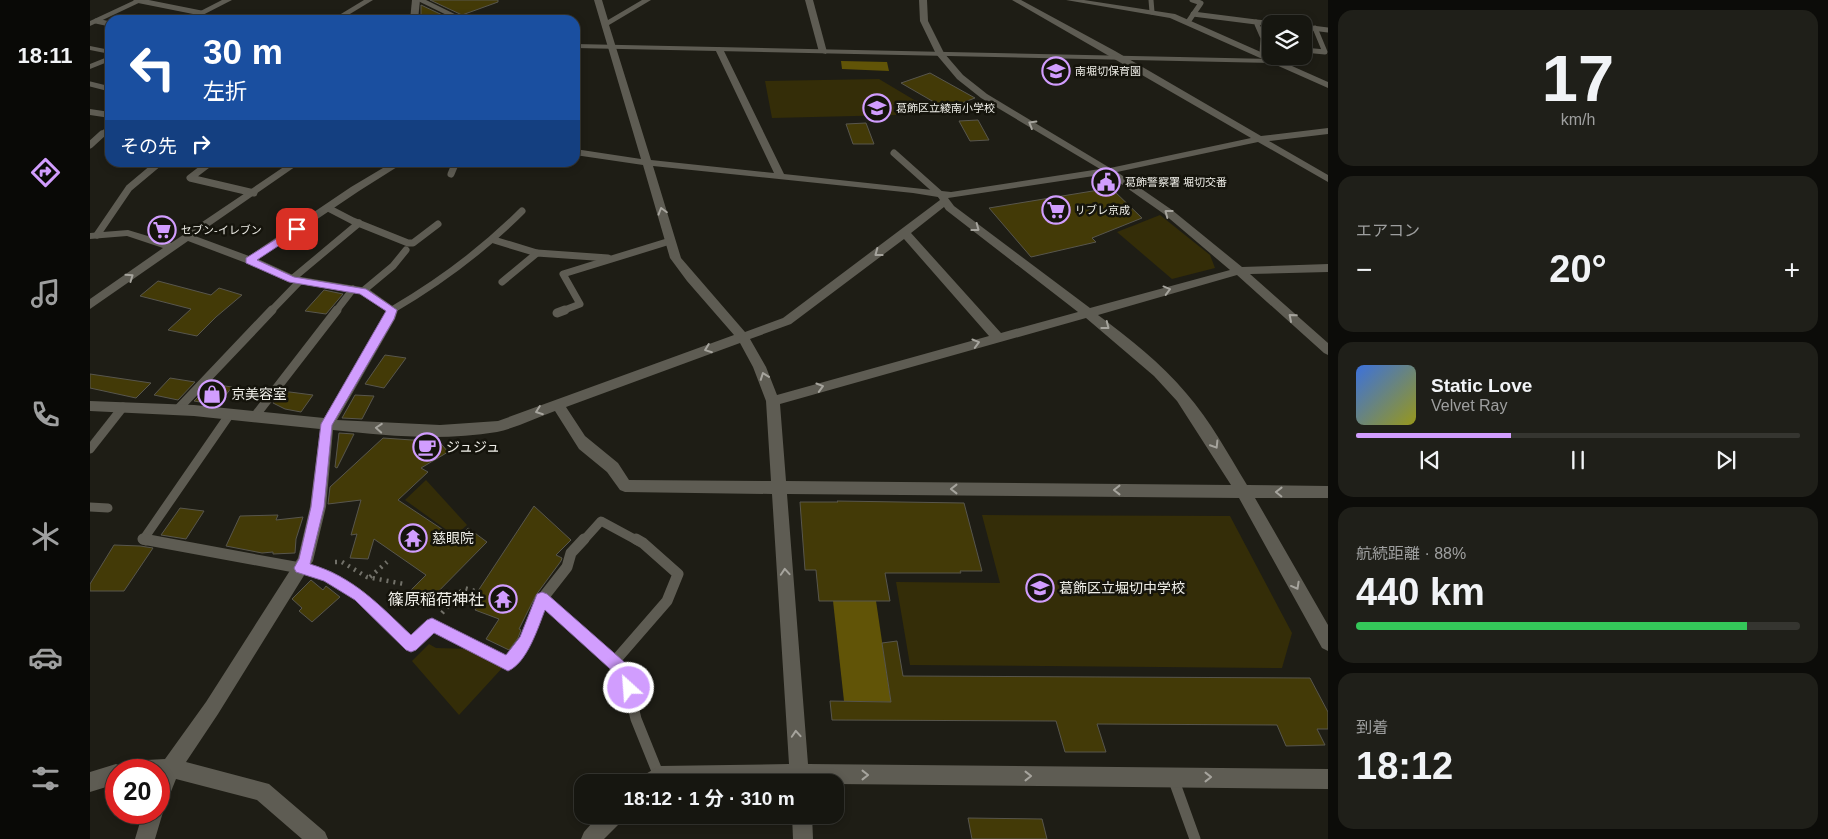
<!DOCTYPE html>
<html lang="ja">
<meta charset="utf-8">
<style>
body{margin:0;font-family:Arial,"Noto Sans JP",sans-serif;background:#1f1f19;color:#f1f3f6;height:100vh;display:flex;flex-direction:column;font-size:19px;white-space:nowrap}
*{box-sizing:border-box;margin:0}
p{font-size:16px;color:#9e9f9f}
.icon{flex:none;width:28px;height:28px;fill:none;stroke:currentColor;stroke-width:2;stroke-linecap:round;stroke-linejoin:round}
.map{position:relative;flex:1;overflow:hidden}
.details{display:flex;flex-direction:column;gap:10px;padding:10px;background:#0c0c09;width:500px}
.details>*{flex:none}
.top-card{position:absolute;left:15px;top:15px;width:475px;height:152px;border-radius:15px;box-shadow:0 2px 8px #0003,0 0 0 1px #353530;background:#1a4fa0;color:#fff;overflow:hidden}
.controls{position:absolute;left:1172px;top:15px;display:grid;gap:10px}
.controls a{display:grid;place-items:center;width:50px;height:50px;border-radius:10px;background:#161610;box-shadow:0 2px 8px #0003,0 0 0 1px #353530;font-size:25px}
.speed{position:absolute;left:15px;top:759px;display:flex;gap:10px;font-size:25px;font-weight:700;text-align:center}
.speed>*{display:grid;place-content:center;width:65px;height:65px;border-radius:50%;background:#161610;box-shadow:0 2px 8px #0003,0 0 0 1px #353530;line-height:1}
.speed .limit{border:8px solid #d22;background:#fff;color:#111}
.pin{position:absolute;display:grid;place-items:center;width:42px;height:42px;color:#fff;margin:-21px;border-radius:10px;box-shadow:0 2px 8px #0006}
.me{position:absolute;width:55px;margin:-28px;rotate:334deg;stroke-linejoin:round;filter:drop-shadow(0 0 4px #0008)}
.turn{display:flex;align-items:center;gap:18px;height:105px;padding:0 15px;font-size:22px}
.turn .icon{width:65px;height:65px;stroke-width:2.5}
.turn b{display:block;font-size:35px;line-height:42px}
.then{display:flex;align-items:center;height:48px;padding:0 15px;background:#0003;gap:10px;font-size:19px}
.big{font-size:38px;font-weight:700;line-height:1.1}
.details .card{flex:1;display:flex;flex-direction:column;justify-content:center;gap:8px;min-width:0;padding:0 18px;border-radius:15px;background:#1f1f19}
.details .dial{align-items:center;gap:0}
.dial b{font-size:65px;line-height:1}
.song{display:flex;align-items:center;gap:15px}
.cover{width:60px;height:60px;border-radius:8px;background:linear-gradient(135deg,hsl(220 70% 55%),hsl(60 70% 35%))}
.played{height:5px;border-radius:2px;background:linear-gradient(90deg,#d19dfe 35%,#353530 35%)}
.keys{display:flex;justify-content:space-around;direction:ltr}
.heat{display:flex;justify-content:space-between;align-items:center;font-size:28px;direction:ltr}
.charge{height:8px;border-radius:4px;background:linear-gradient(90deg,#34c759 88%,#353530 0)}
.trip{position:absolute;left:484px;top:774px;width:270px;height:50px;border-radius:15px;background:#161610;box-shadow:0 2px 8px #0003,0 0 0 1px #353530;font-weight:700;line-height:50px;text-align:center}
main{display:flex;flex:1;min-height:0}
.tabs{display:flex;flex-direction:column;width:90px;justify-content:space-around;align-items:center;background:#090906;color:#9e9f9f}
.tabs .icon{width:35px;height:35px}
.tabs .selected{color:#d19dfe}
.tabs b{font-size:22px;color:#f1f3f6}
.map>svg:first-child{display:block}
.green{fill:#342d08}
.water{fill:#615407}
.building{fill:#433a07;stroke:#58564d}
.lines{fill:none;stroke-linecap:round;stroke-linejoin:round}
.path{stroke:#727169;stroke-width:4.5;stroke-dasharray:2 5;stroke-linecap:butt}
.service-far3{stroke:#5e5c53;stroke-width:5}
.service-far2{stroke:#5e5c53;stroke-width:7}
.service-far1{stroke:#5e5c53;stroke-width:9}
.service{stroke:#5e5c53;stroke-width:11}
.minor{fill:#5e5c53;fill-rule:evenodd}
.tertiary{fill:#5e5c53;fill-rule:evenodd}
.oneway{stroke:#a6a49d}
.route{fill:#d19dfe;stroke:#8866a5}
.labels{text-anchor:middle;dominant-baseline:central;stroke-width:5;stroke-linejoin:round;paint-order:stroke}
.far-poi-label{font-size:11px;fill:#eeede7;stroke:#15140c;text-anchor:start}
.poi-label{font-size:14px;fill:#eeede7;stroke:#15140c;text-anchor:start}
.near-poi-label{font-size:16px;fill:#eeede7;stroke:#15140c;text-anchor:end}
</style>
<main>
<nav class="tabs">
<b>18:11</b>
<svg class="icon selected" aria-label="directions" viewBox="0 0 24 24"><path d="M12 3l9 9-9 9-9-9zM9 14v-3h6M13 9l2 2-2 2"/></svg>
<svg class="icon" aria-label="music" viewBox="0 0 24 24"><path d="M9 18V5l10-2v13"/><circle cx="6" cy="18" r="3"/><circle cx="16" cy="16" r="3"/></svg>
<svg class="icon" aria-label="phone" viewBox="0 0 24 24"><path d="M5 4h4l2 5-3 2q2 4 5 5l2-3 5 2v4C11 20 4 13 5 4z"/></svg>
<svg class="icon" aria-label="climate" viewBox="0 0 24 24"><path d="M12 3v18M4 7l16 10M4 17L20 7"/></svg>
<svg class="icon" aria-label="car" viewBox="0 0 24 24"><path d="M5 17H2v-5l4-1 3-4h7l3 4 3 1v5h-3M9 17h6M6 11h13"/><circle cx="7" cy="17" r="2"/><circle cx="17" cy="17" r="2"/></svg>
<svg class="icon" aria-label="filters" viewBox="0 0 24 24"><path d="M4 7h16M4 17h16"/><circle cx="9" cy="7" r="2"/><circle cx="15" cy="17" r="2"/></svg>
</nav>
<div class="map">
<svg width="1238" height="839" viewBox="0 0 1238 839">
<rect width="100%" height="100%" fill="#1e1d15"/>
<g class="green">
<polygon points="789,79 831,104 803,105 807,115 682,118 675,81"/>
<polygon points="1070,215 1120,255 1125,268 1082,279 1027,232"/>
<polygon points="336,480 377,525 365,536 315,500"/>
<polygon points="892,515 1140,516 1202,633 1192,668 820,665 806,582 910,583"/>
<polygon points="339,644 346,648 381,649 414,666 369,715 322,661"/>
</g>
<g class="water">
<polygon points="751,61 797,62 799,71 752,69"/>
<polygon points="743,601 786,601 801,702 754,701"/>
</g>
<g class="building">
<polygon points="340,0 408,0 408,2 372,15"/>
<polygon points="331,5 361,19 331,20"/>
<polygon points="840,73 885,98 856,109 811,83"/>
<polygon points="888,120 899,140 880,141 869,121"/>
<polygon points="776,123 784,144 763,144 756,124"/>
<polygon points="1021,188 1052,218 1002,238 1006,242 941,257 899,208"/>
<polygon points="68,281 121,295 129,288 152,295 126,317 107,336 78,330 101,309 50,296"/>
<polygon points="234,290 253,294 236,314 215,311"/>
<polygon points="295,355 316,358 294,388 275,384"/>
<polygon points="0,374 61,383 46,398 0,388"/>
<polygon points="80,378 105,382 88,400 64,395"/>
<polygon points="121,384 142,387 128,405 104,401"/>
<polygon points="192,391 223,395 211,412 195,409 183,403"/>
<polygon points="265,395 284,396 272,419 252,418"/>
<polygon points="249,433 264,434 247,468 245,467"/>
<polygon points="293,438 322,440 347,439 358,452 331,468 338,472 308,500 367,539 378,528 397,542 332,608 316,595 336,575 284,539 278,559 260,558 267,534 261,535 271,500 238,504 240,487"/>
<polygon points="747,501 874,503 892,571 870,571 871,573 795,573 800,601 729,601 726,570 715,570 710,502 748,502"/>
<polygon points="444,506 481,540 466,555 472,558 471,561 446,595 429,629 431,630 428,638 419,650 396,639 409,619 385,610 390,603 382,600"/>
<polygon points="90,508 114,511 96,539 71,535"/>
<polygon points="188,515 186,520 213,517 206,539 205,553 183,554 183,552 172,553 136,546 150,516"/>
<polygon points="24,545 50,546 63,548 34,591 0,591 0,584"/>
<polygon points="221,580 233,590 236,586 250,597 222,622 209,611 212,608 202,599"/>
<polygon points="807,641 813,676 1220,678 1238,712 1238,729 1227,729 1235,745 1196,746 1187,725 1007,724 1016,752 975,752 966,721 742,720 740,701 801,702 792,643"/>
<polygon points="878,818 952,819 957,839 882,839"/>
</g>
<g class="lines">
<g class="path">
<polyline points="245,562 252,562 277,577 314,584"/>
<polyline points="280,577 297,562"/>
<polyline points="352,613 374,588 385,591"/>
</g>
<g class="service-far3">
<polyline points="46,0 111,13"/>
<polyline points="1061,0 1062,12"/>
<polyline points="1103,14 1166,22 1173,38 1172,54"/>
<polyline points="6,21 20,24"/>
<polyline points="1098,22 1111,3 1102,0"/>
<polyline points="1166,22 1186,24"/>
<polyline points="1214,27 1238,30"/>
<polyline points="1214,50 1235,52 1225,28"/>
<polyline points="0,84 20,89"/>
<polyline points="11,135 20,127"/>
</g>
<g class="service-far2">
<polyline points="0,145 12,134"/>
<polyline points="804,153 851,195"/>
<polyline points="121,162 100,178 164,193"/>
<polyline points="361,174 366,162"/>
<polyline points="238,208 263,221 318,243 323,243 348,224"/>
<polyline points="7,235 39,188 70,162"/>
<polyline points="404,240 447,253"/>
<polyline points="202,279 269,223"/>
<polyline points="412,282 447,253 518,258"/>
<polyline points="273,291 303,266 316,250"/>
<path d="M302,310C350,282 393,250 432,211"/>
<polyline points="181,311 210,281"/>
<polyline points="246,311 263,289"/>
<polyline points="472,311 490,304 473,274 580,241"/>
</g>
<g class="service-far1">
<polyline points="467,313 475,310"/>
<polyline points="87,410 182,310"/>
<polyline points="165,416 247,310"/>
<polyline points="0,449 33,407"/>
<polyline points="0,507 18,508"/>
<polyline points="56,541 53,540 140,414"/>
<polyline points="493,541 511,521 548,541"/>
</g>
<g class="service">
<polyline points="53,539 210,568 238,576 270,596 321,645 342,625 418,663 435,642 452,599 535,673 546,719 569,776"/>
<polyline points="452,599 477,567 481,553 494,539"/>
<polyline points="524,662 577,601 588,574 553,543 546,539"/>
<polyline points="1083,778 1105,839"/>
</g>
<g class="minor">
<polygon points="45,0 55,0 0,26 0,21"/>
<polygon points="322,0 330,0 328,20 320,20"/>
<path d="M504,0H512L518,20L552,0H561L519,25L561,160L684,173L625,49L629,47L633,49L694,174L861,192L1010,169L891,98L867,79L846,54L830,21L829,0H837L838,21L854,53L873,75L897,94L1020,168L1161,138L922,0H931L1025,51L1171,136L1238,128V134L1179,141L1238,175V182L1168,142L1027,172L1082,210L1152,267L1238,264V272L1160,274L1238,343V355L1234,353L1147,275L1008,315C1039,338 1071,363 1096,393C1120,420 1138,454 1157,485L1238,486V498H1165L1238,625V651L1232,648L1149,498L697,494L718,764L1238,769V789L745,784V782H551L554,775L569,766L699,764L682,494L535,492L530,490L517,472L489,449L465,411C446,418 426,428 407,432C353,441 297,436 243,430L236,507L223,561L128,714L96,762L179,784L235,832L238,839H212L167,800L86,779L76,804L71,806L73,812L65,839H45L53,812H69V770H46L49,763L56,760L75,759L116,702L208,558L220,507L230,429L104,416L0,411V401L104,405L234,418L293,319L296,311L270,294L198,282L156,263L98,241L0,309V299L73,248L37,236L0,239V233L38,230L81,243L201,162H212L105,236L159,256L261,187L303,162H315L269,191L168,259L205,276L277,288L308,310L305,319L247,420L350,425L408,421L644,335L597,281L580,258L553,165L485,155V149L551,159ZM563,166L823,193L848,197L850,200L693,318L655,332L591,258ZM1017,174L1074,214L1140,270L1000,308L864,206L858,198ZM854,207L856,210L988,312L911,333L821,233ZM814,239L899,336L687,395L676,367L660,339L701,324ZM996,318L1064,376L1087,401L1141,485L696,481L690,404ZM650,343L663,367L676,401L681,481L539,480L528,463L495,436L476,407Z"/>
<polygon points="715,0 723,0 737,52 736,54 729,52"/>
<polygon points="976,0 994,0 1085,14 1238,82 1238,88 1080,18"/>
<polygon points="103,14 131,20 115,20 102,16"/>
<polygon points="0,46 20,50 20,54 0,50"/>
<polygon points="0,109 20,112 20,118 0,115"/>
<polygon points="26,764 33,767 34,770 26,770 26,784 0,792 0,772"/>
<polygon points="509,815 534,815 531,822 514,839 491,839 494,832"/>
<polygon points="702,815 722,815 723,839 703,839"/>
</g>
<g class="tertiary">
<polygon points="132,0 142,0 103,20 93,20"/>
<polygon points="274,0 283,0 250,20 241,20"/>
<polygon points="326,0 336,0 377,20 367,20"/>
<polygon points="485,44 1186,59 1190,61 1186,63 485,48"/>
<polygon points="20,56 20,61 0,69 0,64"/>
</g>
</g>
<defs><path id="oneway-chevron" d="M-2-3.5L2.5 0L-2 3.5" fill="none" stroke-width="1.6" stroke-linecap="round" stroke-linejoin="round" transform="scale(1.25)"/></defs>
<g class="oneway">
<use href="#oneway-chevron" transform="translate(942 124) rotate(-149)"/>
<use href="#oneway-chevron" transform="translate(572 211) rotate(-106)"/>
<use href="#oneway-chevron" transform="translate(1078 213) rotate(-143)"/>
<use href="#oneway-chevron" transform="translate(886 228) rotate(37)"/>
<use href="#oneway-chevron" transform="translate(788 253) rotate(143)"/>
<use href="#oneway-chevron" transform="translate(40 277) rotate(-35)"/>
<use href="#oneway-chevron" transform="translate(1077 290) rotate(-15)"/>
<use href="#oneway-chevron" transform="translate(1202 317) rotate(-139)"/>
<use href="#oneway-chevron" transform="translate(1016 326) rotate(38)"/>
<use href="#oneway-chevron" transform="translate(886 343) rotate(-16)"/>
<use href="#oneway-chevron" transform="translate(618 349) rotate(159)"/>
<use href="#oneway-chevron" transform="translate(674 376) rotate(-110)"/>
<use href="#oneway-chevron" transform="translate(730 387) rotate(-16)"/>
<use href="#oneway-chevron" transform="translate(449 411) rotate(160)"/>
<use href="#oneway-chevron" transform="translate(289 428) rotate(-176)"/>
<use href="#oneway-chevron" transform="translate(1125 445) rotate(58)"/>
<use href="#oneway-chevron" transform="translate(864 489) rotate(-180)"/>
<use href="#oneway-chevron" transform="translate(1027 490) rotate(-180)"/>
<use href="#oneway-chevron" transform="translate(1189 492) rotate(-179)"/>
<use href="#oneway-chevron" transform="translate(695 572) rotate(-94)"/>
<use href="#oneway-chevron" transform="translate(1206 586) rotate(61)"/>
<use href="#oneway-chevron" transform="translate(706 734) rotate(-94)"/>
<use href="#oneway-chevron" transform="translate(775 775)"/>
<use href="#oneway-chevron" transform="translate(938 776)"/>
<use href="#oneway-chevron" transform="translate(1118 777)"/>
</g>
<path class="route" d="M207,226L212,229L211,231L167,260L204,277L276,289L307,310L304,319L242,425L234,507L220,564C264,577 289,605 321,635L337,620L342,618L416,655L430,637L447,594L452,592L457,594L540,667L546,688L544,693L539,696L534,693L529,677L455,610C448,628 437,663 418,671L344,633L326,650L321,652L316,650L265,600L234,581L206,572L204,568L209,559L221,507L231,424L296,311L270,294L199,282L156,263V258Z"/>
<defs>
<g id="school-ring" transform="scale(1.4375)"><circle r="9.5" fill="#15140c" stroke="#d19dfe" stroke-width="1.5"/><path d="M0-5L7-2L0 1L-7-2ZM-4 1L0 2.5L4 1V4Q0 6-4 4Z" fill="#d19dfe"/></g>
<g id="civic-ring" transform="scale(1.4375)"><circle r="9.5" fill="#15140c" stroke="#d19dfe" stroke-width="1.5"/><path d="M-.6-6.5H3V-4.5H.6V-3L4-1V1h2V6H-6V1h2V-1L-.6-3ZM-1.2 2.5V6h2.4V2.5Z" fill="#d19dfe"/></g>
<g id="supermarket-ring" transform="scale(1.4375)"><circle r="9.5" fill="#15140c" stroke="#d19dfe" stroke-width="1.5"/><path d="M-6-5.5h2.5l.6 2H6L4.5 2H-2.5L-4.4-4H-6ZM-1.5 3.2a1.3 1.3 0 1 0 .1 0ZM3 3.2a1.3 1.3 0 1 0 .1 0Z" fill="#d19dfe"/></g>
<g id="shop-ring" transform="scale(1.4375)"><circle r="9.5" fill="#15140c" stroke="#d19dfe" stroke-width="1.5"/><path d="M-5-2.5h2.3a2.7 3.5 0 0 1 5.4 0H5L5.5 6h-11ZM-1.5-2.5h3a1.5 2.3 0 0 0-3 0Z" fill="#d19dfe"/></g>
<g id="cafe-ring" transform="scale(1.4375)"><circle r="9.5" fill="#15140c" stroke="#d19dfe" stroke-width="1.5"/><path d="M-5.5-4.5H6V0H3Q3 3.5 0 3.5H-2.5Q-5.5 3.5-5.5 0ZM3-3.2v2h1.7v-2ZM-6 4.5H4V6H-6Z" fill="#d19dfe"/></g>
<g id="temple-ring" transform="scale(1.4375)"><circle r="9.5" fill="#15140c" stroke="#d19dfe" stroke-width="1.5"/><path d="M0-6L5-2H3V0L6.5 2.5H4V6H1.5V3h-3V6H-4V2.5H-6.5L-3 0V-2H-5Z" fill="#d19dfe"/></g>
</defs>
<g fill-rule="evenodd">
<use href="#school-ring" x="966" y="71"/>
<use href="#school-ring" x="787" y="108"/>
<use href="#civic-ring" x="1016" y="182"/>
<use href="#supermarket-ring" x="966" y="210"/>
<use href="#supermarket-ring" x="72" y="230"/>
<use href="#shop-ring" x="122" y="394"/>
<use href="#cafe-ring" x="337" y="447"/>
<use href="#temple-ring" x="323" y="538"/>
<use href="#school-ring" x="950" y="588"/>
<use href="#temple-ring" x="413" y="599"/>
</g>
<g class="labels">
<g class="far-poi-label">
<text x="985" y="71">南堀切保育園</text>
<text x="806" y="108">葛飾区立綾南小学校</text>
<text x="1035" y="182">葛飾警察署 堀切交番</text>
<text x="985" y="210">リブレ京成</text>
<text x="91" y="230">セブン-イレブン</text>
</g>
<g class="poi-label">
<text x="141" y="394">京美容室</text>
<text x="356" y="447">ジュジュ</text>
<text x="342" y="538">慈眼院</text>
<text x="969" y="588">葛飾区立堀切中学校</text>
</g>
<g class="near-poi-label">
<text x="394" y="599">篠原稲荷神社</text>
</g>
</g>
</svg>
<div class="controls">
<a><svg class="icon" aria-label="layers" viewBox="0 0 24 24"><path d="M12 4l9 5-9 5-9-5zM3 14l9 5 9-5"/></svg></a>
</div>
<div class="speed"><div class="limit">20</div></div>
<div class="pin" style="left:207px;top:229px;background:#d93025"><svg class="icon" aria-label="arrive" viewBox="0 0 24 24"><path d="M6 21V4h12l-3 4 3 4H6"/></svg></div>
<svg class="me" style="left:539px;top:688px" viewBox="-20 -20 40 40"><circle r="17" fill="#d19dfe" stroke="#fff" stroke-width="3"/><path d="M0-11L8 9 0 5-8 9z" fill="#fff"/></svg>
<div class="trip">18:12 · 1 分 · 310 m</div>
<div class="top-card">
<div class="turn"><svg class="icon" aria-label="left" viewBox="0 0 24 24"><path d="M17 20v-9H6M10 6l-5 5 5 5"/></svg><div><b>30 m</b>左折</div></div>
<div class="then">その先<svg class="icon" aria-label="right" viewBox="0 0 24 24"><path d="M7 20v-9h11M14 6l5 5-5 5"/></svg></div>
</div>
</div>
<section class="details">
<div class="card dial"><b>17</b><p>km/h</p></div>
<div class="card"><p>エアコン</p>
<div class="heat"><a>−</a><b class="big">20°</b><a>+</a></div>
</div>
<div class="card">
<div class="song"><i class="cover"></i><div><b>Static Love</b><p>Velvet Ray</p></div></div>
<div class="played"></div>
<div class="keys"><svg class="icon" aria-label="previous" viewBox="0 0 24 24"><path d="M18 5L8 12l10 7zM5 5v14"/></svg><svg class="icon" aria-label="pause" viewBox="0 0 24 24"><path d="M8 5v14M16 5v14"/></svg><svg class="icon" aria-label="next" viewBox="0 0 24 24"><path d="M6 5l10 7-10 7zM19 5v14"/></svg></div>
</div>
<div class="card"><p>航続距離 · 88%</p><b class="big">440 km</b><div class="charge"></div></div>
<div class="card"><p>到着</p><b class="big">18:12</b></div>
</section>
</main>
